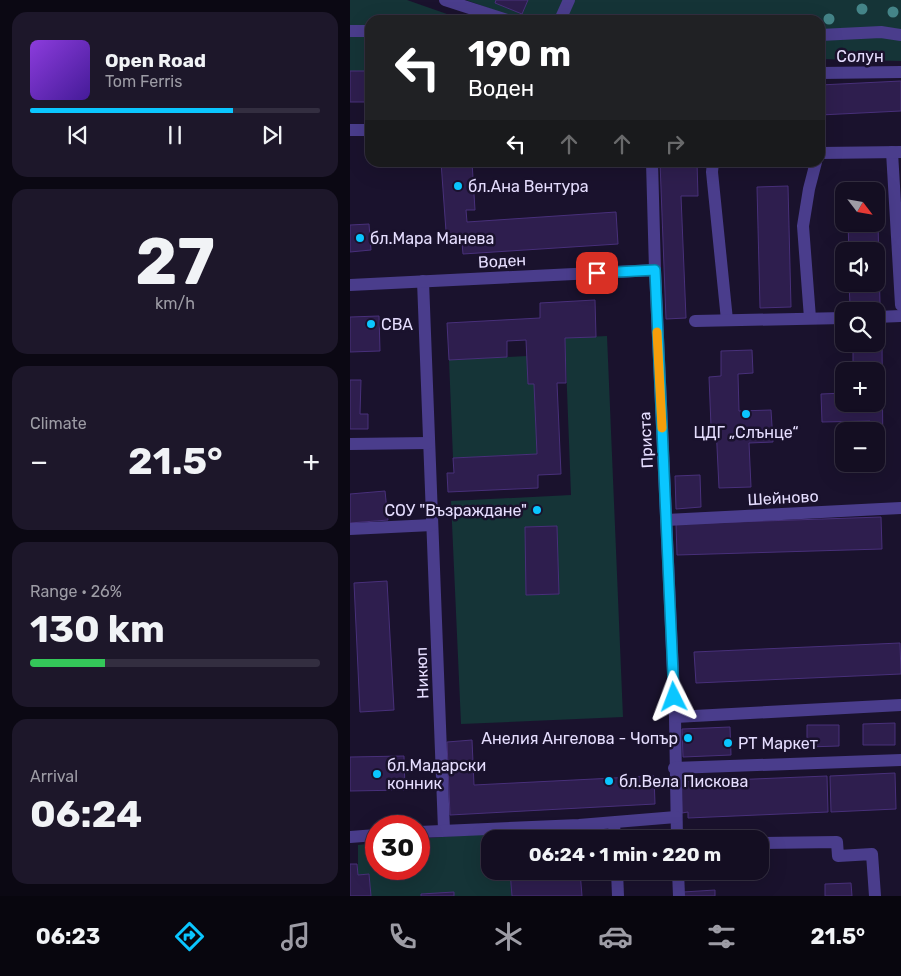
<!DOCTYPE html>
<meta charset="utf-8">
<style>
body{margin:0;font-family:Rubik,sans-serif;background:#1d172a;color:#f1f3f6;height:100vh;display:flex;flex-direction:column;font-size:19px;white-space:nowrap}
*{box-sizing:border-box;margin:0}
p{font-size:16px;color:#9d9ca5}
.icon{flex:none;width:28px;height:28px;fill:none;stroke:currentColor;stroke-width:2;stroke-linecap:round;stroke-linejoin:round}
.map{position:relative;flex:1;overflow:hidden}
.details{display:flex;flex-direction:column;gap:12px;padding:12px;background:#0b0813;width:350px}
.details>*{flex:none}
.hud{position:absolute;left:15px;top:15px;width:460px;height:152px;border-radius:15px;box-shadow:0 5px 20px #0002,0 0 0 1px #332e40;background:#202124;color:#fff;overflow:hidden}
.needle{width:32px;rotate:121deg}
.tools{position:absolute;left:485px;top:182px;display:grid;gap:10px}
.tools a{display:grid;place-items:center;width:50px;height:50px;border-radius:10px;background:#140e22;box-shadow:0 5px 20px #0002,0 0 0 1px #332e40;font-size:25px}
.speed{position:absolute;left:15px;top:815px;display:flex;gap:10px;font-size:25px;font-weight:700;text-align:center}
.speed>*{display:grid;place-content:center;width:65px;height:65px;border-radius:50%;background:#140e22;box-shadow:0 5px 20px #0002,0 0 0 1px #332e40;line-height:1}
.speed .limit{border:8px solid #d22;background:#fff;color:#111}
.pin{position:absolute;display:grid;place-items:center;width:42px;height:42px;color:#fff;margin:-21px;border-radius:10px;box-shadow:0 2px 8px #0006}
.me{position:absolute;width:55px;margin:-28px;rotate:357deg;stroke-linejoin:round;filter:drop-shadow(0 0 4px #0008)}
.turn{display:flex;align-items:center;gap:18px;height:105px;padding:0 20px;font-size:22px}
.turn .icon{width:65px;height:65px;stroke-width:2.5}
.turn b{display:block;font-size:35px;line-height:42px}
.lanes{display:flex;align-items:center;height:48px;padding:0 20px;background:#0003;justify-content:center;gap:25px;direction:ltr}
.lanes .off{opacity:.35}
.big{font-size:38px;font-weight:700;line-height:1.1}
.details .card{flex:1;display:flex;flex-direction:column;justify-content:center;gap:8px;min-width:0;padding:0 18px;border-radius:15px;background:#1d172a}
.details .dial{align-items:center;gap:0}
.dial b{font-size:65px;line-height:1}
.song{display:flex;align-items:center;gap:15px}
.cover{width:60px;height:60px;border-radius:8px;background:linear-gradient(135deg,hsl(270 70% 55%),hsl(260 70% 35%))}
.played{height:5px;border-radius:2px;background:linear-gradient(90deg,#0ac6ff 70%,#332e40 70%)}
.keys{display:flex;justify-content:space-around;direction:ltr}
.heat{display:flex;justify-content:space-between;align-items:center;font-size:28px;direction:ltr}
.charge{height:8px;border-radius:4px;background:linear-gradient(90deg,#34c759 26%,#332e40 0)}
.trip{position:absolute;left:131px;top:830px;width:288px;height:50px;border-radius:15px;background:#140e22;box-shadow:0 5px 20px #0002,0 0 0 1px #332e40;font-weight:700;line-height:50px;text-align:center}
.tab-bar{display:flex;height:80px;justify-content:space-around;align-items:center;background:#08060e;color:#9d9ca5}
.tab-bar .icon{width:35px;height:35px}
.tab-bar .active{color:#0ac6ff}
.tab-bar b{font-size:22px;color:#f1f3f6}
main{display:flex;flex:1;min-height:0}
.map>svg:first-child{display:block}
.green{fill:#153437;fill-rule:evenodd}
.building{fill:#2e1e4e;stroke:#48307a}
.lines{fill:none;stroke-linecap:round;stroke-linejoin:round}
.minor{stroke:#4a3d8c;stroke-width:12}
.tree{fill:#448488}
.route-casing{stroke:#0681a6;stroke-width:12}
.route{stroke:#0ac6ff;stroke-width:9}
.slow{stroke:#f59e0b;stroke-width:9}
.poi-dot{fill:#0ac6ff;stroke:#1a122d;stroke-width:2}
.labels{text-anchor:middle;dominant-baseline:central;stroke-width:5;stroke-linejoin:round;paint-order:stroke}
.street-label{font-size:16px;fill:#e6deff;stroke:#1a122d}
.poi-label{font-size:16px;fill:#e6deff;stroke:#1a122d;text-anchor:start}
</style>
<main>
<section class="details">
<div class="card">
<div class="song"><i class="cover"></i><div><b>Open Road</b><p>Tom Ferris</p></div></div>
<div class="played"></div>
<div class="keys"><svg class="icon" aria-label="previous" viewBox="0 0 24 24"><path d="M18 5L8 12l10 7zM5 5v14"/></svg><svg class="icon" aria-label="pause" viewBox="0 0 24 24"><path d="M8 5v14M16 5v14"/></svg><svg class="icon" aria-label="next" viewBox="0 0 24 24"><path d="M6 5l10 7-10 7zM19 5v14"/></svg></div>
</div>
<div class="card dial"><b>27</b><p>km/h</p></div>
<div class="card"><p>Climate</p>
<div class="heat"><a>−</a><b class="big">21.5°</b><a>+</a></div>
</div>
<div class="card"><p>Range · 26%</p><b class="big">130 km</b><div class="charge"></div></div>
<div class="card"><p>Arrival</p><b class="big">06:24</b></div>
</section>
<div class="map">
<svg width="551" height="896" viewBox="0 0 551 896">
<rect width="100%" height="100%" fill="#1a122d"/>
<g class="green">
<polygon points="0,0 57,0 114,20 20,20 20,71 0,71"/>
<polygon points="116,0 551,0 551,61 470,59 470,20 172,20"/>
<path d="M257,336L273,717L111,724L101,501L221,495L215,338ZM207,526L209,594L176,595L175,527Z"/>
<polygon points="177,356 178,384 184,384 187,454 103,458 99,360"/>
<polygon points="229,825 229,839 140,839 140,871 160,871 162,896 104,896 104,892 71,896 21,896 19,875 8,875 8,845 26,843 26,869 69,869 69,839"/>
</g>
<g class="building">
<polygon points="146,0 178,0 172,14 145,3"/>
<rect x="0" y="71" width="20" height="31"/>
<polygon points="551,81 551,111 470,115 470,85"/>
<polygon points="91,162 122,162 125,210 116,210 117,222 266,212 268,244 113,254 112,243 97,245"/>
<polygon points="310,162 347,162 348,196 331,196 336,318 316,319"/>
<polygon points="527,183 530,304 500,305 499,284 526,284 526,251 499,251 498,224 526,224 526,191 497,191 497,184"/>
<polygon points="438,186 441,307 410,308 407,187"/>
<polygon points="19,224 21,250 0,252 0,225"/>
<polygon points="245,300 246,337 215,338 216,383 207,383 211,474 188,475 188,488 98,492 97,473 104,473 103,458 187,454 184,384 178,384 176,340 157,341 157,357 99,360 97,323 190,318 190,303"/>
<polygon points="29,316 30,351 0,352 0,317"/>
<polygon points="526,342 532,342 533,463 526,463 526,431 520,431 520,421 472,422 471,394 494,393 494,404 526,404 526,371 503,371 503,344 526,344"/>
<polygon points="402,350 403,373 388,374 389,411 421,410 423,442 399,443 401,487 369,488 366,426 361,426 359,377 371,376 371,351"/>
<polygon points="0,380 11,380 10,414 18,414 18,429 0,429"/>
<polygon points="350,475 351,507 326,509 325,476"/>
<polygon points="35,491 38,520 0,523 0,494"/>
<polygon points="531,517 532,549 327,555 326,524"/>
<polygon points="207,526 209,594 176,595 175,527"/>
<polygon points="37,581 44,710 10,712 4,583"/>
<polygon points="550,643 551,674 346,683 344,652"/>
<polygon points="545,723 545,745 513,745 513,724"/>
<polygon points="457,725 489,725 489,746 457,747"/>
<polygon points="380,727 381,755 333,757 332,729"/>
<polygon points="122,740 124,785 304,776 305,804 100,815 97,742"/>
<polygon points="54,756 55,790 0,791 0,757"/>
<polygon points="545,773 546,809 481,812 480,776"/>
<polygon points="477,776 478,812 338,818 338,812 332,813 331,782"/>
<polygon points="0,864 7,864 8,875 19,874 21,896 0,896"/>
<polygon points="160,871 230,871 232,896 162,896"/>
<polygon points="501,883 502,896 475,896 475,884"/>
<polygon points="365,890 365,896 333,896 333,892"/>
<polygon points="104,892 104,896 71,896 71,894"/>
</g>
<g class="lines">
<g class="minor">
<polyline points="95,0 157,20"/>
<polyline points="210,20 219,0"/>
<polyline points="0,31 20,31"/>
<polyline points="470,35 531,32 551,35"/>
<polyline points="470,73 551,72"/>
<polyline points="0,130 20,130"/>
<polyline points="542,152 551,305"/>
<polyline points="470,153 551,152"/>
<polyline points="302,162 305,270 325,717 327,839"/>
<polyline points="363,162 362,172 377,320"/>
<polyline points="73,281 94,830"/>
<polyline points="0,285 305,270"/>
<polyline points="526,317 551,316"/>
<polyline points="460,318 453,226 459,189 466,162"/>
<polyline points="345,321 494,318"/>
<polyline points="0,444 79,443"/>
<polyline points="316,520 551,508"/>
<polyline points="0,529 82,525"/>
<polyline points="325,717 551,705"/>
<polyline points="324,768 551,760"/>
<polyline points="264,823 265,839"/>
<polyline points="69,832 229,825 326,817"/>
<polyline points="0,837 26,835"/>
<polyline points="410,843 487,842 488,856 522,854 525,896"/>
<polyline points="267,871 268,896"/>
<polyline points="328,871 329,896"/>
</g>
</g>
<g class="tree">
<circle cx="512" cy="9" r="5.5"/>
<circle cx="543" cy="12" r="5.5"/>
<circle cx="479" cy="19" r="5.5"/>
</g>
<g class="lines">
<g class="route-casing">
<polyline id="route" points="247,273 305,270 324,697"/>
</g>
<use href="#route" class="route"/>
<polyline class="slow" points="307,332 312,428"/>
</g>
<g class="poi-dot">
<circle cx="108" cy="186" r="5"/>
<circle cx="10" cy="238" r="5"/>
<circle cx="21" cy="324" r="5"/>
<circle cx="396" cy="414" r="5"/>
<circle cx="187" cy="510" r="5"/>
<circle cx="338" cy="738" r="5"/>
<circle cx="378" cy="743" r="5"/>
<circle cx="27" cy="774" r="5"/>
<circle cx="259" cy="781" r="5"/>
</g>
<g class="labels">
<g class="street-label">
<text x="510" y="56">Солун</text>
<text transform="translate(152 261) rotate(-3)">Воден</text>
<text transform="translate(296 440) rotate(-93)">Приста</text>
<text transform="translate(433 498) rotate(-3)">Шейново</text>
<text transform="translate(72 673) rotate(-92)">Никюп</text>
</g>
<g class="poi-label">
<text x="118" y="186">бл.Ана Вентура</text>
<text x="20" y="238">бл.Мара Манева</text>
<text x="31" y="324">CBA</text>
<text x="396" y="432" text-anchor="middle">ЦДГ „Слънце“</text>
<text x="177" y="510" text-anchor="end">СОУ "Възраждане"</text>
<text x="328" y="738" text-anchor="end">Анелия Ангелова - Чопър</text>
<text x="388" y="743">РТ Маркет</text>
<text x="37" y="765">бл.Мадарски<tspan x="37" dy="18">конник</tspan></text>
<text x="269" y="781">бл.Вела Пискова</text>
</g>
</g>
</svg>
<div class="tools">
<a><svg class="needle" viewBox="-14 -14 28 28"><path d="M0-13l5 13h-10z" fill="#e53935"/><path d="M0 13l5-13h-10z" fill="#9d9ca5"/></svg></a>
<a><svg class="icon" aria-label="sound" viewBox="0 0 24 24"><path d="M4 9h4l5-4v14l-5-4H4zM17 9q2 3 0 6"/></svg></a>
<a><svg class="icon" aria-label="search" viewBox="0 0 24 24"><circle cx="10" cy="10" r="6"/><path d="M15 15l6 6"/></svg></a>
<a>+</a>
<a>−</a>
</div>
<div class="speed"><div class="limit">30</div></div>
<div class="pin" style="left:247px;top:273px;background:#d93025"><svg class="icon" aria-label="arrive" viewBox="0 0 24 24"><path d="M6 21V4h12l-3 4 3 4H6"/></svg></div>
<svg class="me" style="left:324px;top:697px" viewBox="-20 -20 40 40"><path d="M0-17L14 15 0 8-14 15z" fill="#0ac6ff" stroke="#fff" stroke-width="4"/></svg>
<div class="trip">06:24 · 1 min · 220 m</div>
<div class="hud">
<div class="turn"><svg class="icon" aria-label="left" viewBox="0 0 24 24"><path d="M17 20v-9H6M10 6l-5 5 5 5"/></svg><div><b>190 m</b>Воден</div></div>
<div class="lanes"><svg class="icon" aria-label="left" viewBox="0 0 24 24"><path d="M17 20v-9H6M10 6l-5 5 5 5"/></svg><svg class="icon off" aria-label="ahead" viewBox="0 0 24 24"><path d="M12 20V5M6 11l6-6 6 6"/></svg><svg class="icon off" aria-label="ahead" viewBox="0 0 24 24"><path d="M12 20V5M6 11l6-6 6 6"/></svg><svg class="icon off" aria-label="right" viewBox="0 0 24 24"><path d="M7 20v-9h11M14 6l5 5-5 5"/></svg></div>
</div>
</div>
</main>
<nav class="tab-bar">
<b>06:23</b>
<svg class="icon active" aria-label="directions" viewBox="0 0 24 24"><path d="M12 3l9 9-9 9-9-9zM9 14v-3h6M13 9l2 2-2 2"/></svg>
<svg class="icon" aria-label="music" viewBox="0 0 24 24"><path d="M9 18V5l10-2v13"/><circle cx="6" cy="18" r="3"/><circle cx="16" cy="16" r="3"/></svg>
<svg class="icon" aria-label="phone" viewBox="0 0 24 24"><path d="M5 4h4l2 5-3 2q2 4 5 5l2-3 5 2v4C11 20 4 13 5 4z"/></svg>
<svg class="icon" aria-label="climate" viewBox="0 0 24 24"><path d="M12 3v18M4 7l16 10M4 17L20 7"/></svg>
<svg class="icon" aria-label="car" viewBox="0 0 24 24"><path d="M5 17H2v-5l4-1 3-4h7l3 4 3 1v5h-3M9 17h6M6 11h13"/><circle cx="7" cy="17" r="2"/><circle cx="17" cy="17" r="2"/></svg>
<svg class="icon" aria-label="filters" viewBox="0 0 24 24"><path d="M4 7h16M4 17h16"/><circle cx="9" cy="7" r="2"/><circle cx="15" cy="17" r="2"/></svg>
<b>21.5°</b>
</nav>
